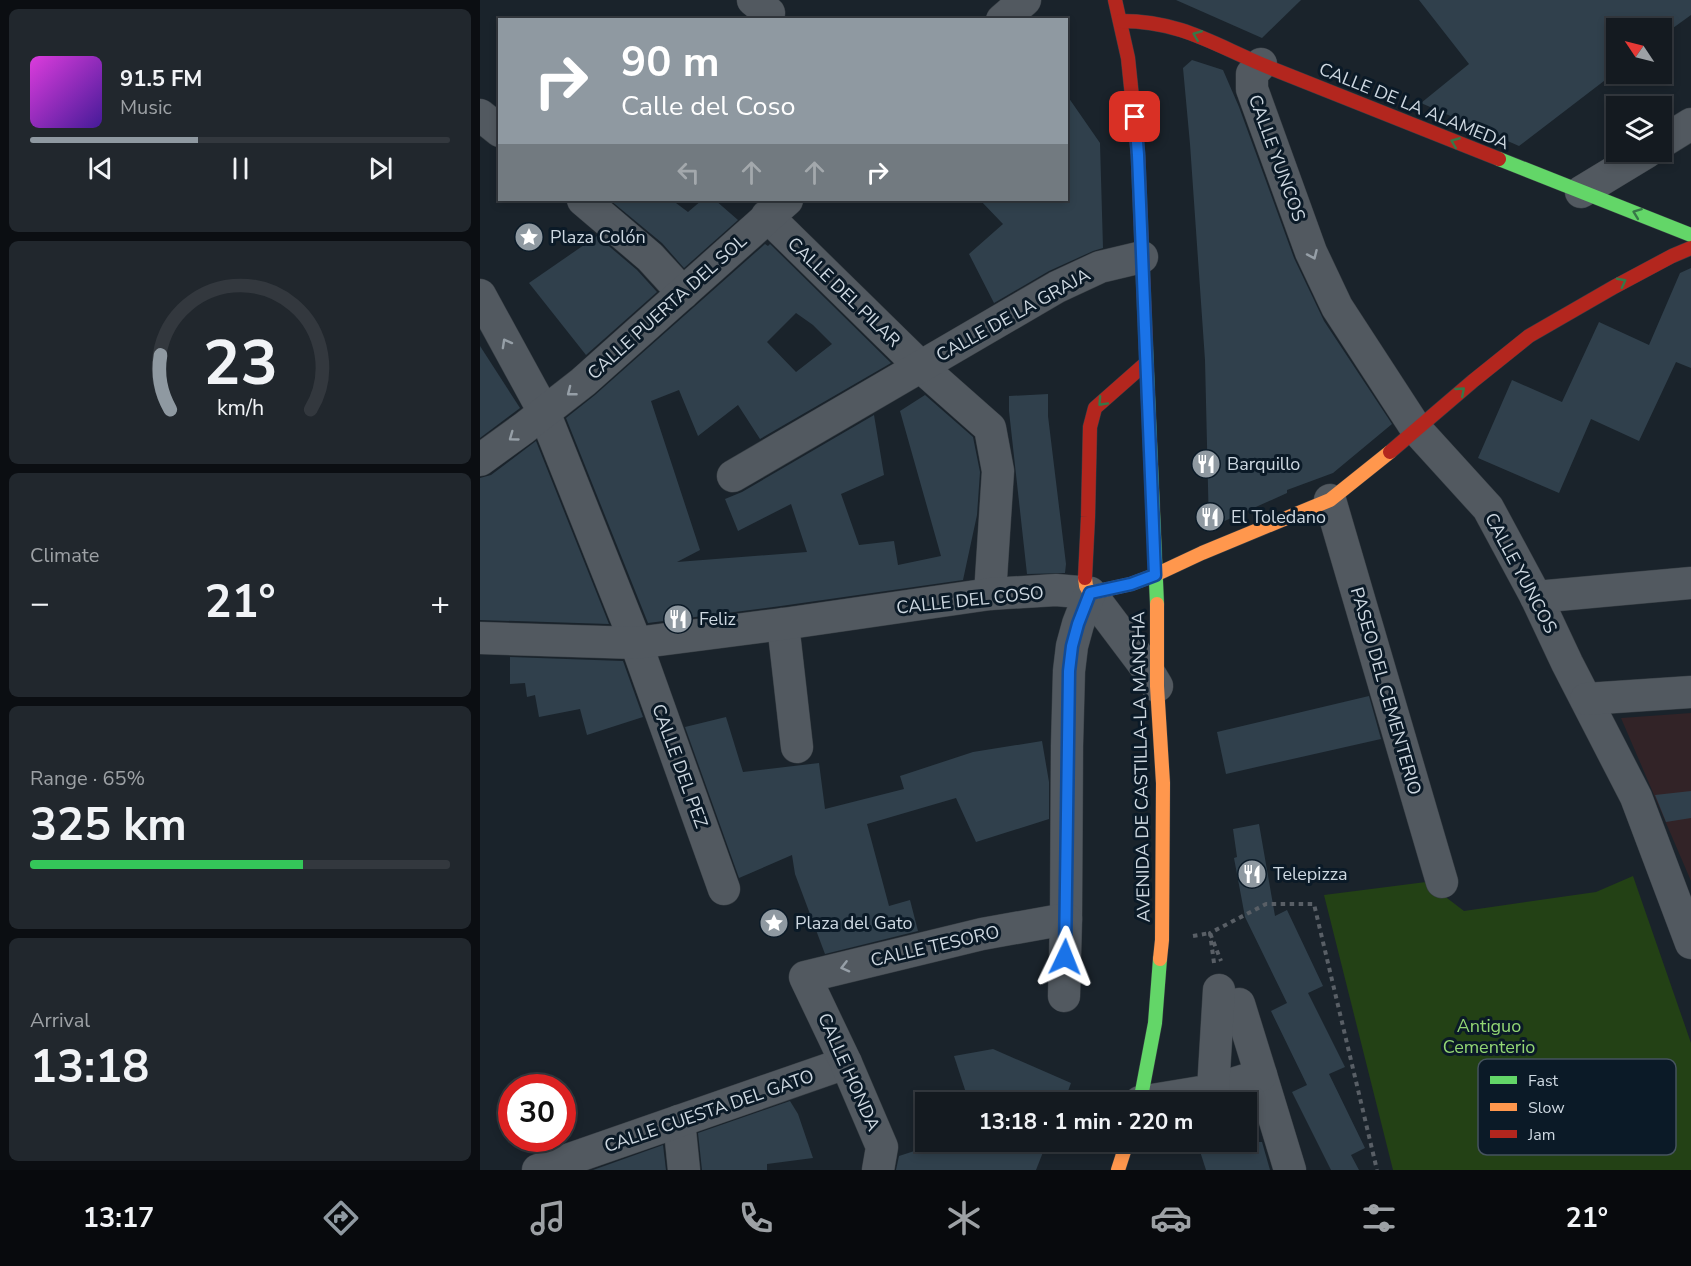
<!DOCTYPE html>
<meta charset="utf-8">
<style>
body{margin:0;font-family:"Nunito Sans",sans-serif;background:#21272d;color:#f1f3f6;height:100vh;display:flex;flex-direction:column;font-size:22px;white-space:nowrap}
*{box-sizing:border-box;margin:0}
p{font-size:20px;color:#9da1a5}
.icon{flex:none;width:33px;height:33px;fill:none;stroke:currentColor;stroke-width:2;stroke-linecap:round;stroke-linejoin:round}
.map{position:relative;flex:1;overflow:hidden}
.panel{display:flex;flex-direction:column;gap:9px;padding:9px;background:#0b0e12;width:480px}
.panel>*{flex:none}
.guide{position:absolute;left:18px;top:18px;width:570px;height:183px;border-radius:0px;box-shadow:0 3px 9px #0003,0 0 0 2px #33383e;background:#8f99a1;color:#fff;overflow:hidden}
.needle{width:39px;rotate:305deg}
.fabs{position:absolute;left:1126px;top:18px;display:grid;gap:12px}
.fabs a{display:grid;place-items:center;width:66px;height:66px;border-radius:0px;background:#141a20;box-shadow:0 3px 9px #0003,0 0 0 2px #33383e;font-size:30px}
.speed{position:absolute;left:18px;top:1074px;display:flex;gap:12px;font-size:30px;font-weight:700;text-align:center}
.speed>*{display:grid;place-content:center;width:78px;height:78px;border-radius:50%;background:#141a20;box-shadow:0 3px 9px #0003,0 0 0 2px #33383e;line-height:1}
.speed .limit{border:9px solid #d22;background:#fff;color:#111}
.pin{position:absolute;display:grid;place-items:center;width:51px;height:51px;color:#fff;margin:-26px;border-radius:12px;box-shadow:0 3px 9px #0006}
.me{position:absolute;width:66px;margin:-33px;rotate:2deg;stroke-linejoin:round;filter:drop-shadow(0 0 4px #0008)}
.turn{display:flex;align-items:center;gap:21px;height:126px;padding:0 24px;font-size:27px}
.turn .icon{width:78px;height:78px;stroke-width:2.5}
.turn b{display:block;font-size:42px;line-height:51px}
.lanes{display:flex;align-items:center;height:57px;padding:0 24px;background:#0003;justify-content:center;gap:30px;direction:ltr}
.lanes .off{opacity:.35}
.big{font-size:45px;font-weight:700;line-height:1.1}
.panel .widget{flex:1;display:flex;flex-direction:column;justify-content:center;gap:9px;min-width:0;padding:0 21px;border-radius:9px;background:#21272d}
.panel .dial{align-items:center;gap:0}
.dial svg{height:156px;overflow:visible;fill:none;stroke:#33383e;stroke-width:7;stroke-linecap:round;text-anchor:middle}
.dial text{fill:#f1f3f6;stroke:none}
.song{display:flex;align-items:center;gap:18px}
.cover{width:72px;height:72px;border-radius:9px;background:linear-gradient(135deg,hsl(300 70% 55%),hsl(260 70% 35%))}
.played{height:6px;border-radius:3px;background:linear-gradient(90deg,#8f99a1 40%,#33383e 40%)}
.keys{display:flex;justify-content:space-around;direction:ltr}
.heat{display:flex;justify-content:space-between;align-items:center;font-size:33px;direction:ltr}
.charge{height:9px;border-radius:4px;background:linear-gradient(90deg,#34c759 65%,#33383e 0)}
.trip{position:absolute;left:435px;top:1092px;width:342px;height:60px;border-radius:0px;background:#141a20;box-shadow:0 3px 9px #0003,0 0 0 2px #33383e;font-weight:700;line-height:60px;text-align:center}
.dock{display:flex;height:96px;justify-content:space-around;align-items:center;background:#080a0d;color:#9da1a5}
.dock .icon{width:42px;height:42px}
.dock .on{color:#8f99a1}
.dock b{font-size:27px;color:#f1f3f6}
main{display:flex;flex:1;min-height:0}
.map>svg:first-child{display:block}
.industrial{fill:#322327}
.green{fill:#234115}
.building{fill:#30404c;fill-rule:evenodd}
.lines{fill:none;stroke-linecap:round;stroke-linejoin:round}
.street-casing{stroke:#373e44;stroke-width:33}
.fast-casing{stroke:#373e44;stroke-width:15}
.slow-casing{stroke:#373e44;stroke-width:15}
.jam-casing{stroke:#373e44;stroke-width:15}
.path{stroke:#595f66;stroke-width:4;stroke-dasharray:4.5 4.5;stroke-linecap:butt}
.street{stroke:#525960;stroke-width:32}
.fast{stroke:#63d668;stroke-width:14}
.slow{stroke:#ff974d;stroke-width:14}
.jam{stroke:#b3261e;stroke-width:14}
.oneway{stroke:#377848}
.oneway2{stroke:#969fa7}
.route-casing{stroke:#114b97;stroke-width:15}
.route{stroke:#1a73e8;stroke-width:10}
.labels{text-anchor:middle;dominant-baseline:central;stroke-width:6;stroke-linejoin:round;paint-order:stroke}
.street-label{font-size:18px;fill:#ced8e1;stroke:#0b1a27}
.poi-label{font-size:18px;fill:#ced8e1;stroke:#0b1a27;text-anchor:start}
.park-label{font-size:18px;fill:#93d774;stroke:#0b1a27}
.key{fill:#0b1a27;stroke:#46535f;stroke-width:1.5}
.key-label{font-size:16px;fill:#ced8e1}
</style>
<main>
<section class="panel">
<div class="widget">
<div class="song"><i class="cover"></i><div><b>91.5 FM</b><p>Music</p></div></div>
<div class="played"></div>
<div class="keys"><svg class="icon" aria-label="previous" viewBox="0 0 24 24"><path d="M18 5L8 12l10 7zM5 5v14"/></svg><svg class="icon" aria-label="pause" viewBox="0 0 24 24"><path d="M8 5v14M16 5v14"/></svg><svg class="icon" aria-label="next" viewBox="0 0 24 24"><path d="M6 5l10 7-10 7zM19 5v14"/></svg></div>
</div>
<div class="widget dial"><svg viewBox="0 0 100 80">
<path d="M14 69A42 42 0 1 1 86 69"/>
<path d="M14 69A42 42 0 0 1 9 41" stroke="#8f99a1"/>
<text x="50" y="56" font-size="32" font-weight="700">23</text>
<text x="50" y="72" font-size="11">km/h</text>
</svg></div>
<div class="widget"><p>Climate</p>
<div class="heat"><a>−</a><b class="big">21°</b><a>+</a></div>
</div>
<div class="widget"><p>Range · 65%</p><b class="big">325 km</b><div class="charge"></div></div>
<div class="widget"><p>Arrival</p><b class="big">13:18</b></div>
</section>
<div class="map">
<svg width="1211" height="1170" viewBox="0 0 1211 1170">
<rect width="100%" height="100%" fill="#1a232b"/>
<polygon class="industrial" points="1211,713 1211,881 1141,718"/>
<polygon class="green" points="1153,876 1211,1043 1211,1170 913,1170 844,895 946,882 984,911 1116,892"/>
<g class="building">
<polygon points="696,0 821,0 782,38"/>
<polygon points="939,0 1211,0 1211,15 1193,28 1137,28 1137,71 1039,146 941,103 989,64"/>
<polygon points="712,60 743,70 759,107 814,258 844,321 912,424 853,473 807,490 807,493 729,528 725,360 710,144 703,68"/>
<polygon points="586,94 620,143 623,248 613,251 569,271 514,303 489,254 523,224 500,200 586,200"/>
<polygon points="130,200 192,200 208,212 222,200 235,200 258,220 204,268 182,243"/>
<polygon points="117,236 157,270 177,292 106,355 49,283"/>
<path d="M285,244L288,246L290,244L411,363L280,439L258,405L218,436L199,390L171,401L220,550L197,562L327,552L311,504L258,531L245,499L262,492L394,415L404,475L361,494L379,545L414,541L418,565L461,556L420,411L445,395L493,437L500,472L497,515L483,580L301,606L168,623L86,418L115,395ZM316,313L333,325L352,344L316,372L287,342Z"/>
<polygon points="1211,268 1211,368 1196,362 1159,441 1111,419 1079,493 998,458 1032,380 1082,402 1119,322 1169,345 1200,273"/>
<polygon points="0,346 40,408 0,438"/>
<polygon points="568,394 568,416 586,564 585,573 547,574 529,411 529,396"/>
<polygon points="56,441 129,624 0,620 0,478 11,475"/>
<polygon points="30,657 143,661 163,717 107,735 100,709 59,717 55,695 47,697 45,683 30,684"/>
<polygon points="889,696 901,739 746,774 737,732"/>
<polygon points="246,717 263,772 339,763 345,809 424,789 420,776 493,752 562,741 569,782 569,819 496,842 476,798 387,824 409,906 430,900 438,931 345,954 315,874 312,855 259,878 205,727"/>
<polygon points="1211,791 1211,818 1186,822 1175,795"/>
<polygon points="779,824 795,916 807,910 843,986 828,993 865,1067 849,1074 885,1148 871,1155 879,1170 851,1170 812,1092 827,1085 791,1011 807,1003 765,917 754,858 757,857 753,829"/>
<polygon points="513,1049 591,1083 584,1102 489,1102 474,1056"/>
<polygon points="310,1101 318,1114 333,1158 287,1164 287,1170 222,1170 218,1133"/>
<polygon points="462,1142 567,1142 556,1170 416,1170 419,1156"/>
<polygon points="731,1142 782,1142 790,1170 726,1170 718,1145"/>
<polygon points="183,1145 186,1170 113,1170"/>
</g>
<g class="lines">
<g class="street-casing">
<g id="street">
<polyline points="273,0 289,13"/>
<polyline points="522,20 545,0"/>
<polyline points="781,64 772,74 772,89 831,252 857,307 937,430 1008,508 1056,597 1087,663 1156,797 1211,943"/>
<polyline points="0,115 20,131"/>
<polyline points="1182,142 1211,124"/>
<polyline points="1101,192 1167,152"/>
<polyline points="103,200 170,257 203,293"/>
<polyline points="287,216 441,367 510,428 518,471 510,594"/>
<polyline points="0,295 64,412 156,643 244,889"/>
<polyline points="0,460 44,428 103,382 307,200"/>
<polyline points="253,476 577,287 620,267 662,257"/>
<polyline points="850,500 962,882"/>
<polyline points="610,593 665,666 677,686"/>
<polyline points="1056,597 1211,583"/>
<polyline points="303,624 317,747"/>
<polyline points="0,638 156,643 303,624 510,594 576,590 610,593"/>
<polyline points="1106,699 1211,692"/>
<polyline points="584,996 586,919 587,746 589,671 592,646 598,624 610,593"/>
<polyline points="781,1075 810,1170"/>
<polyline points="733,1090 781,1075 759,1004"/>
<polyline points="660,1102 733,1090 739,990"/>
<polyline points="199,1121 204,1170"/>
<polyline points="58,1170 366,1063"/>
<polyline points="398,1170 402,1147 366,1063 325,977 502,934 586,919"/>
</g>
</g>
<g class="fast-casing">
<g id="fast">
<polyline points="1019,159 1211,235"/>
<polyline points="666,348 677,604"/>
<polyline points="660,1102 675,1023 680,959"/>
</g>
</g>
<g class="slow-casing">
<g id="slow">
<polyline points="605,578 606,586 610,593 651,584 675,575 722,553 850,500 910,452"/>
<polyline points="677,604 677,686 683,783 682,940 680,959"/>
<polyline points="638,1170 647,1142"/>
</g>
</g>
<g class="jam-casing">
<g id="jam">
<polyline points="635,0 648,58 658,155 666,348"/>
<path d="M641,21C704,21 737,47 793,69C868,99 943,129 1019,159"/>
<polyline points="910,452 993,381 1049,336 1134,287 1192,256 1211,248"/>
<polyline points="605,578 608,517 610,427 615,408 666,363"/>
</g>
</g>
<g class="path">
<polyline points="713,936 730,933 741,961"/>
<polyline points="734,963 730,933 786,904 834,904 897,1170"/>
</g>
<use href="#street" class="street"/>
<use href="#fast" class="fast"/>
<use href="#slow" class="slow"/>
<use href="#jam" class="jam"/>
</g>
<defs><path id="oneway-chevron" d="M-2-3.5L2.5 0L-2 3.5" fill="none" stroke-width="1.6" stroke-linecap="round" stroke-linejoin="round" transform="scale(1.5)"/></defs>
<g class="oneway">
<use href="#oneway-chevron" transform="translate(717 35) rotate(-158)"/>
<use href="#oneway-chevron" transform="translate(975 142) rotate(-158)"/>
<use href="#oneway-chevron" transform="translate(1157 213) rotate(-159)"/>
<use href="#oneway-chevron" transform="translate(1142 282) rotate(-28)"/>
<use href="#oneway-chevron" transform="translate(981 391) rotate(-41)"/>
<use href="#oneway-chevron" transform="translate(622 402) rotate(133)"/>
</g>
<g class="oneway2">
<use href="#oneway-chevron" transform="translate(833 255) rotate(66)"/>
<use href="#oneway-chevron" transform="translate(26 343) rotate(-119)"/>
<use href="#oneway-chevron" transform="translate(91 392) rotate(142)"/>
<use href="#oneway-chevron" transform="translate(33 437) rotate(144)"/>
<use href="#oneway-chevron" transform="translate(365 967) rotate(166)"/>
</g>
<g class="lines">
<g class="route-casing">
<polyline id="route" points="585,957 589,671 592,646 598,624 610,593 651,584 675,575 658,155 655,117"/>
</g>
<use href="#route" class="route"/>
</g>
<defs>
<g id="sight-disc" transform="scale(1.5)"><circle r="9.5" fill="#8f99a1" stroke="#0b1a27"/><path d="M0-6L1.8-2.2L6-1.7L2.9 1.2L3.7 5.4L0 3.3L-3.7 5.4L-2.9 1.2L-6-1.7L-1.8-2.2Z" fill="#fff"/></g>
<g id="restaurant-disc" transform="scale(1.5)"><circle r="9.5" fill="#8f99a1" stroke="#0b1a27"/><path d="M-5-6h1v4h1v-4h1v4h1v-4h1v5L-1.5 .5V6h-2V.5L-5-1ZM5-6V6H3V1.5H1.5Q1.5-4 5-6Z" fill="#fff"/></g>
</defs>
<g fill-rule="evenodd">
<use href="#sight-disc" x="49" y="237"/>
<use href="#restaurant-disc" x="726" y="464"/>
<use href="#restaurant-disc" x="730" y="517"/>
<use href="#restaurant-disc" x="198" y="619"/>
<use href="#restaurant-disc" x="772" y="874"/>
<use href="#sight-disc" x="294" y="923"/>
</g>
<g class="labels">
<g class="street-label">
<text transform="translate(934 106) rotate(22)">CALLE DE LA ALAMEDA</text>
<text transform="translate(797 158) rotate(70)">CALLE YUNCOS</text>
<text transform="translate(364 292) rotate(44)">CALLE DEL PILAR</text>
<text transform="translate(187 307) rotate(-42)">CALLE PUERTA DEL SOL</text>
<text transform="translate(533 315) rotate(-29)">CALLE DE LA GRAJA</text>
<text transform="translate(1041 573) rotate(62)">CALLE YUNCOS</text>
<text transform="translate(490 600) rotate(-6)">CALLE DEL COSO</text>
<text transform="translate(906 691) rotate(74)">PASEO DEL CEMENTERIO</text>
<text transform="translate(200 766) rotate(70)">CALLE DEL PEZ</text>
<text transform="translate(661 767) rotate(-91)">AVENIDA DE CASTILLA-LA MANCHA</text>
<text transform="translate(455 946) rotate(-13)">CALLE TESORO</text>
<text transform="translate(369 1072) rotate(66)">CALLE HONDA</text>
<text transform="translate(229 1111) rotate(-19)">CALLE CUESTA DEL GATO</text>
</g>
<g class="poi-label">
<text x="70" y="237">Plaza Colón</text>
<text x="747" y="464">Barquillo</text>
<text x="751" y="517">El Toledano</text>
<text x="219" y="619">Feliz</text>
<text x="793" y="874">Telepizza</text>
<text x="315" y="923">Plaza del Gato</text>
</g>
<g class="park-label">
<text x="1009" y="1026">Antiguo<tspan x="1009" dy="21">Cementerio</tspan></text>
</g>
</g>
<rect x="998" y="1059" width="198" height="96" rx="9" class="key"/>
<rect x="1010" y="1076" width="27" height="8" fill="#63d668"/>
<rect x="1010" y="1103" width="27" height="8" fill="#ff974d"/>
<rect x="1010" y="1130" width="27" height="8" fill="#b3261e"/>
<g class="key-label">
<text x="1048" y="1086">Fast</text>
<text x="1048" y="1113">Slow</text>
<text x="1048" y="1140">Jam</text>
</g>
</svg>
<div class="fabs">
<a><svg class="needle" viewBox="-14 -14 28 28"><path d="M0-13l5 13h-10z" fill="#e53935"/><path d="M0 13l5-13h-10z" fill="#9da1a5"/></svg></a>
<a><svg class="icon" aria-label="layers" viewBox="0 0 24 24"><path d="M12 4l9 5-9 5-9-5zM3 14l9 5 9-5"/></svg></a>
</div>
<div class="speed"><div class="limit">30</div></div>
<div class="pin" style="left:655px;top:117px;background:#d93025"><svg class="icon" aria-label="arrive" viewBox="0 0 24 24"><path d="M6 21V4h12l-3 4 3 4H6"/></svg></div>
<svg class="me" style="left:585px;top:957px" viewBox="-20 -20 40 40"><path d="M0-17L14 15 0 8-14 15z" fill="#1a73e8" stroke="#fff" stroke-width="4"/></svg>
<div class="trip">13:18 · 1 min · 220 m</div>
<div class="guide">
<div class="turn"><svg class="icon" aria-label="right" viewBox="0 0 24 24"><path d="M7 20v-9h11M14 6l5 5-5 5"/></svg><div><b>90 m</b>Calle del Coso</div></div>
<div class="lanes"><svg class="icon off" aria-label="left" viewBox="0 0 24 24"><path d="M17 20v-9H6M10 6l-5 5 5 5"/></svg><svg class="icon off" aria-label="ahead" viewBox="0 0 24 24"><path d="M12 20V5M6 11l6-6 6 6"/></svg><svg class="icon off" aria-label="ahead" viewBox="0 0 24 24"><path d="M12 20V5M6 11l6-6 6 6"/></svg><svg class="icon" aria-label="right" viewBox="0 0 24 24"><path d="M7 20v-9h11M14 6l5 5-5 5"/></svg></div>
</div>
</div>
</main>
<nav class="dock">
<b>13:17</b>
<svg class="icon on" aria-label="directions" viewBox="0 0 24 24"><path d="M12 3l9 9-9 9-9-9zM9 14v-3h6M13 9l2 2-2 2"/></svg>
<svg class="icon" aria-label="music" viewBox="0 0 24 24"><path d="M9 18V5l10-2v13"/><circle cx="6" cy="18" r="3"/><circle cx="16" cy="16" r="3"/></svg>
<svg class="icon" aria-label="phone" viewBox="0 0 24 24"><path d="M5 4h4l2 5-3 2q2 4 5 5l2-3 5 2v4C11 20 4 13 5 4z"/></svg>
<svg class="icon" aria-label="climate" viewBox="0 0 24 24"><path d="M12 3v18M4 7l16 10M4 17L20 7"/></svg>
<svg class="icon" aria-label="car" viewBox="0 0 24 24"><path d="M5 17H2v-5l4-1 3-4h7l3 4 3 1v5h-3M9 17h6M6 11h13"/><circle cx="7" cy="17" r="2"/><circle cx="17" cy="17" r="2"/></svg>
<svg class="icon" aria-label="filters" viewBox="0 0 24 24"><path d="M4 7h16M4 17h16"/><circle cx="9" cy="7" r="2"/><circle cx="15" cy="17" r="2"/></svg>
<b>21°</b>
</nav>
